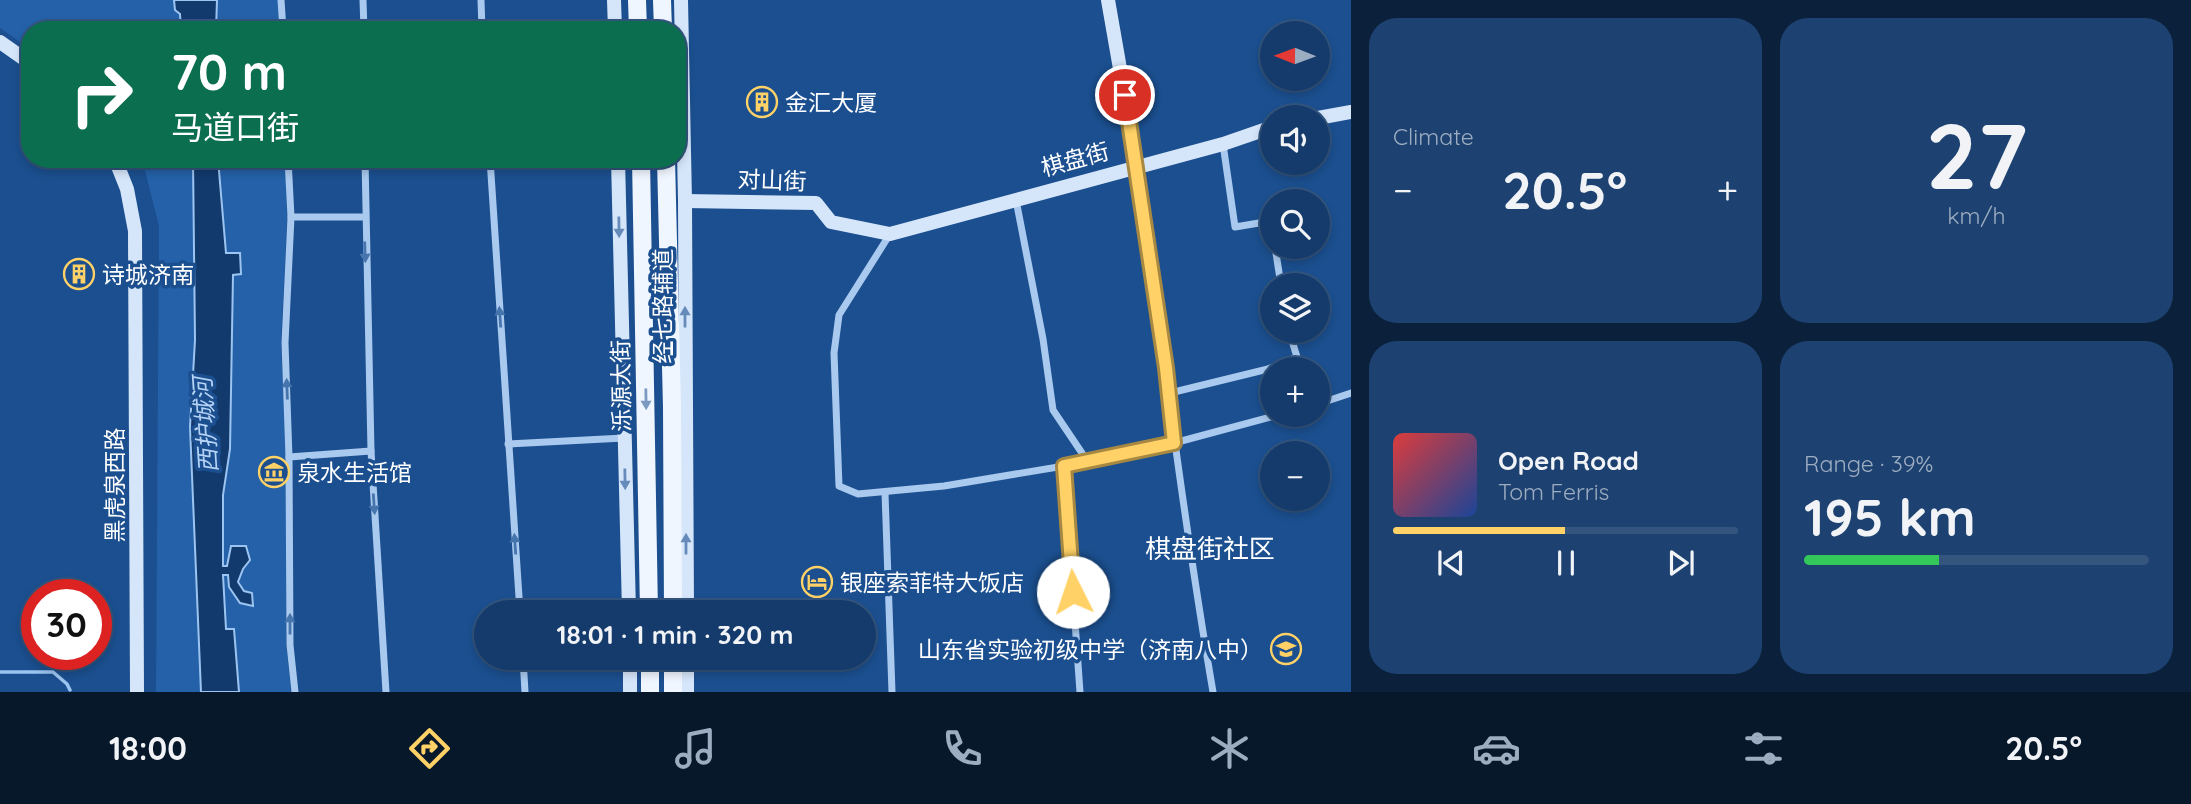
<!DOCTYPE html>
<meta charset="utf-8">
<style>
body{margin:0;font-family:Quicksand,"Noto Sans SC",sans-serif;background:#1d4271;color:#f1f3f6;height:100vh;display:flex;flex-direction:column;font-size:26px;white-space:nowrap}
*{box-sizing:border-box;margin:0}
p{font-size:23px;color:#9dadc1}
.icon{flex:none;width:38px;height:38px;fill:none;stroke:currentColor;stroke-width:2;stroke-linecap:round;stroke-linejoin:round}
.map{position:relative;flex:1;overflow:hidden}
.side{display:flex;flex-direction:column;gap:18px;padding:18px;background:#0b203b;width:840px}
.side>*{flex:none}
.hud{position:absolute;left:21px;top:21px;width:665px;height:147px;border-radius:28px;box-shadow:0 4px 10px #0003,0 0 0 2px #33557e;background:#0b6e4f;color:#fff;overflow:hidden}
.needle{width:46px;rotate:271deg}
.fabs{position:absolute;left:1260px;top:21px;display:grid;gap:14px}
.fabs a{display:grid;place-items:center;width:70px;height:70px;border-radius:50%;background:#143b6b;box-shadow:0 4px 10px #0003,0 0 0 2px #33557e;font-size:35px}
.speed{position:absolute;left:21px;top:579px;display:flex;gap:14px;font-size:35px;font-weight:700;text-align:center}
.speed>*{display:grid;place-content:center;width:91px;height:91px;border-radius:50%;background:#143b6b;box-shadow:0 4px 10px #0003,0 0 0 2px #33557e;line-height:1}
.speed .limit{border:10px solid #d22;background:#fff;color:#111}
.pin{position:absolute;display:grid;place-items:center;width:60px;height:60px;color:#fff;margin:-30px;border:4px solid #fff;border-radius:50%;box-shadow:0 2px 7px #0007}
.me{position:absolute;width:77px;margin:-38px;rotate:356deg;stroke-linejoin:round;filter:drop-shadow(0 0 5px #0008)}
.turn{display:flex;align-items:center;gap:24px;height:147px;padding:0 35px;font-size:32px}
.turn .icon{width:91px;height:91px;stroke-width:2.5}
.turn b{display:block;font-size:49px;line-height:60px}
.big{font-size:52px;font-weight:800;line-height:1.1}
.side .widget{flex:1;display:flex;flex-direction:column;justify-content:center;gap:10px;min-width:0;padding:0 24px;border-radius:28px;background:#1d4271}
.side .dial{align-items:center;gap:0}
.dial b{font-size:91px;line-height:1}
.song{display:flex;align-items:center;gap:21px}
.cover{width:84px;height:84px;border-radius:10px;background:linear-gradient(135deg,hsl(0 70% 55%),hsl(220 70% 35%))}
.played{height:7px;border-radius:4px;background:linear-gradient(90deg,#ffd166 50%,#33557e 50%)}
.keys{display:flex;justify-content:space-around;direction:ltr}
.heat{display:flex;justify-content:space-between;align-items:center;font-size:38px;direction:ltr}
.charge{height:10px;border-radius:5px;background:linear-gradient(90deg,#34c759 39%,#33557e 0)}
.side .tiles{flex:1;display:grid;gap:18px;grid-template-columns:repeat(2,1fr)}
.trip{position:absolute;left:474px;top:600px;width:402px;height:70px;border-radius:35px;background:#143b6b;box-shadow:0 4px 10px #0003,0 0 0 2px #33557e;font-weight:800;line-height:70px;text-align:center}
.tab-bar{display:flex;height:112px;justify-content:space-around;align-items:center;background:#08182b;color:#9dadc1}
.tab-bar .icon{width:49px;height:49px}
.tab-bar .current{color:#ffd166}
.tab-bar b{font-size:32px;color:#f1f3f6}
main{display:flex;flex:1;min-height:0}
.map>svg:first-child{display:block}
.green{fill:#2461a8}
.water{fill:#123a6d;stroke:#9cc4f0;stroke-width:2}
.lines{fill:none;stroke-linecap:round;stroke-linejoin:round}
.stream{stroke:#9cc4f0;stroke-width:3.5}
.street{stroke:#a9c9ee;stroke-width:7}
.secondary{stroke:#d6e6fa;stroke-width:14}
.primary{stroke:#f0f6ff;stroke-width:18}
.oneway{fill:#668bba}
.oneway2{fill:#4674ac}
.oneway3{fill:#7b9ac1}
.route-casing{stroke:#a68842;stroke-width:18}
.route{stroke:#ffd166;stroke-width:12}
.labels{text-anchor:middle;dominant-baseline:central;stroke-width:7;stroke-linejoin:round;paint-order:stroke}
.poi-label{font-size:23px;fill:#fff;stroke:#1b4f8f;text-anchor:start}
.street-label{font-size:23px;fill:#fff;stroke:#1b4f8f}
.water-label{font-size:24px;font-style:italic;fill:#b5d3f5;stroke:#1b4f8f}
.quarter-label{font-size:26px;fill:#fff;stroke:#1b4f8f}
</style>
<main>
<div class="map">
<svg width="1351" height="692" viewBox="0 0 1351 692">
<rect width="100%" height="100%" fill="#1b4f8f"/>
<g class="green">
<polygon points="0,0 280,0 281,30 30,30 30,49 0,28"/>
<polygon points="142,159 286,159 287,220 281,344 287,460 286,643 291,692 156,692 159,226"/>
</g>
<g class="water">
<polygon points="174,0 217,0 216,30 181,30 180,14 175,10"/>
<polygon points="193,159 218,159 226,253 240,253 241,274 233,275 230,449 223,495 223,566 227,566 231,546 246,546 250,560 243,569 238,582 244,591 252,593 253,606 240,603 229,587 228,575 223,575 226,629 234,629 239,692 201,692 190,427 195,340"/>
</g>
<g class="lines">
<polyline class="stream" points="0,672 53,672 67,684 70,690"/>
<g class="street">
<polyline points="281,0 283,30"/>
<polyline points="363,0 364,30"/>
<polyline points="481,0 482,30"/>
<polyline points="1223,144 1235,227 1271,221 1272,231"/>
<polyline points="288,159 291,217 285,343 289,457 290,645 295,692"/>
<polyline points="365,159 371,451 386,692"/>
<polyline points="490,159 520,612"/>
<path d="M1137,166C1162,342 1183,517 1213,692"/>
<polyline points="1016,200 1043,339 1053,410 1088,462"/>
<polyline points="291,217 365,217"/>
<polyline points="890,234 839,315 834,353 839,486 858,494 944,486 1088,462 1174,443 1278,415"/>
<polyline points="1275,247 1281,285"/>
<polyline points="1170,393 1268,369 1297,357 1289,331"/>
<polyline points="1318,404 1351,393"/>
<polyline points="508,444 624,438"/>
<polyline points="289,457 371,451"/>
<polyline points="1064,466 1080,692"/>
<polyline points="885,493 892,692"/>
<polyline points="523,658 525,692"/>
</g>
<g class="secondary">
<polyline points="614,0 615,30"/>
<polyline points="681,0 685,201 687,612"/>
<polyline points="1108,0 1137,166"/>
<polyline points="0,42 30,63"/>
<polyline points="1318,118 1351,112"/>
<polyline points="115,159 127,189 135,231 137,692"/>
<polyline points="618,159 629,612"/>
<polyline points="685,201 816,203 831,222 890,234 1223,144 1272,127"/>
<polyline points="630,658 630,692"/>
<polyline points="687,658 687,692"/>
</g>
<g class="primary">
<polyline points="637,0 638,30"/>
<polyline points="662,0 663,30"/>
<polyline points="641,159 649,612"/>
<polyline points="666,159 672,407 673,612"/>
<polyline points="650,658 650,692"/>
<polyline points="673,658 673,692"/>
</g>
</g>
<defs><path id="oneway-solid" d="M-6-.8H1V-3.2L6.5 0L1 3.2V.8H-6Z" transform="scale(1.75)"/></defs>
<g class="oneway">
<use href="#oneway-solid" transform="translate(619 227) rotate(89)"/>
<use href="#oneway-solid" transform="translate(685 317) rotate(-90)"/>
<use href="#oneway-solid" transform="translate(625 479) rotate(89)"/>
<use href="#oneway-solid" transform="translate(686 544) rotate(-90)"/>
</g>
<g class="oneway2">
<use href="#oneway-solid" transform="translate(365 252) rotate(88)"/>
<use href="#oneway-solid" transform="translate(500 317) rotate(-94)"/>
<use href="#oneway-solid" transform="translate(287 389) rotate(-92)"/>
<use href="#oneway-solid" transform="translate(374 504) rotate(86)"/>
<use href="#oneway-solid" transform="translate(515 544) rotate(-94)"/>
<use href="#oneway-solid" transform="translate(290 624) rotate(-90)"/>
</g>
<use class="oneway3" href="#oneway-solid" transform="translate(646 399) rotate(89)"/>
<g class="lines">
<g class="route-casing">
<polyline id="route" points="1073,592 1064,466 1174,443 1166,368 1125,95"/>
</g>
<use href="#route" class="route"/>
</g>
<defs>
<g id="building-ring" transform="scale(1.575)"><circle r="9.5" fill="#1b4f8f" stroke="#ffd166" stroke-width="1.5"/><path d="M-4-6H4V6H1V3H-1V6H-4ZM-2.5-4.3h1.7v1.8h-1.7ZM.8-4.3h1.7v1.8H.8ZM-2.5-1h1.7V.8h-1.7ZM.8-1h1.7V.8H.8Z" fill="#ffd166"/></g>
<g id="museum-ring" transform="scale(1.575)"><circle r="9.5" fill="#1b4f8f" stroke="#ffd166" stroke-width="1.5"/><path d="M0-6L6-3V-2H-6V-3ZM-5-1h2V3h-2ZM-1-1h2V3h-2ZM3-1h2V3H3ZM-6 4H6V6H-6Z" fill="#ffd166"/></g>
<g id="hotel-ring" transform="scale(1.575)"><circle r="9.5" fill="#1b4f8f" stroke="#ffd166" stroke-width="1.5"/><path d="M-6-4.5h1.5V1H6V5H4.5V3h-9V5H-6ZM-4 0a1.8 1.8 0 1 1 3.6 0ZM.5 0V-2.5h3Q6-2.5 6 0Z" fill="#ffd166"/></g>
<g id="school-ring" transform="scale(1.575)"><circle r="9.5" fill="#1b4f8f" stroke="#ffd166" stroke-width="1.5"/><path d="M0-5L7-2L0 1L-7-2ZM-4 1L0 2.5L4 1V4Q0 6-4 4Z" fill="#ffd166"/></g>
</defs>
<g fill-rule="evenodd">
<use href="#building-ring" x="762" y="102"/>
<use href="#building-ring" x="79" y="274"/>
<use href="#museum-ring" x="274" y="472"/>
<use href="#hotel-ring" x="817" y="582"/>
<use href="#school-ring" x="1286" y="649"/>
</g>
<g class="labels">
<g class="poi-label">
<text x="785" y="102">金汇大厦</text>
<text x="102" y="274">诗城济南</text>
<text x="297" y="472">泉水生活馆</text>
<text x="840" y="582">银座索菲特大饭店</text>
<text x="1263" y="649" text-anchor="end">山东省实验初级中学（济南八中）</text>
</g>
<g class="street-label">
<text transform="translate(1075 159) rotate(-15)">棋盘街</text>
<text transform="translate(772 180) rotate(2)">对山街</text>
<text transform="translate(662 306) rotate(-90)">经七路辅道</text>
<text transform="translate(621 386) rotate(-91)">泺源大街</text>
<text transform="translate(114 485) rotate(-90)">黑虎泉西路</text>
</g>
<g class="water-label">
<text transform="translate(205 425) rotate(-94)">西护城河</text>
</g>
<g class="quarter-label">
<text x="1210" y="548">棋盘街社区</text>
</g>
</g>
</svg>
<div class="fabs">
<a><svg class="needle" viewBox="-14 -14 28 28"><path d="M0-13l5 13h-10z" fill="#e53935"/><path d="M0 13l5-13h-10z" fill="#9dadc1"/></svg></a>
<a><svg class="icon" aria-label="sound" viewBox="0 0 24 24"><path d="M4 9h4l5-4v14l-5-4H4zM17 9q2 3 0 6"/></svg></a>
<a><svg class="icon" aria-label="search" viewBox="0 0 24 24"><circle cx="10" cy="10" r="6"/><path d="M15 15l6 6"/></svg></a>
<a><svg class="icon" aria-label="layers" viewBox="0 0 24 24"><path d="M12 4l9 5-9 5-9-5zM3 14l9 5 9-5"/></svg></a>
<a>+</a>
<a>−</a>
</div>
<div class="speed"><div class="limit">30</div></div>
<div class="pin" style="left:1125px;top:95px;background:#d93025"><svg class="icon" aria-label="arrive" viewBox="0 0 24 24"><path d="M6 21V4h12l-3 4 3 4H6"/></svg></div>
<svg class="me" style="left:1073px;top:592px" viewBox="-20 -20 40 40"><circle r="19" fill="#fff"/><path d="M0-13L10 11 0 6-10 11z" fill="#ffd166"/></svg>
<div class="trip">18:01 · 1 min · 320 m</div>
<div class="hud">
<div class="turn"><svg class="icon" aria-label="right" viewBox="0 0 24 24"><path d="M7 20v-9h11M14 6l5 5-5 5"/></svg><div><b>70 m</b>马道口街</div></div>
</div>
</div>
<section class="side">
<div class="tiles">
<div class="widget"><p>Climate</p>
<div class="heat"><a>−</a><b class="big">20.5°</b><a>+</a></div>
</div>
<div class="widget dial"><b>27</b><p>km/h</p></div>
<div class="widget">
<div class="song"><i class="cover"></i><div><b>Open Road</b><p>Tom Ferris</p></div></div>
<div class="played"></div>
<div class="keys"><svg class="icon" aria-label="previous" viewBox="0 0 24 24"><path d="M18 5L8 12l10 7zM5 5v14"/></svg><svg class="icon" aria-label="pause" viewBox="0 0 24 24"><path d="M8 5v14M16 5v14"/></svg><svg class="icon" aria-label="next" viewBox="0 0 24 24"><path d="M6 5l10 7-10 7zM19 5v14"/></svg></div>
</div>
<div class="widget"><p>Range · 39%</p><b class="big">195 km</b><div class="charge"></div></div>
</div>
</section>
</main>
<nav class="tab-bar">
<b>18:00</b>
<svg class="icon current" aria-label="directions" viewBox="0 0 24 24"><path d="M12 3l9 9-9 9-9-9zM9 14v-3h6M13 9l2 2-2 2"/></svg>
<svg class="icon" aria-label="music" viewBox="0 0 24 24"><path d="M9 18V5l10-2v13"/><circle cx="6" cy="18" r="3"/><circle cx="16" cy="16" r="3"/></svg>
<svg class="icon" aria-label="phone" viewBox="0 0 24 24"><path d="M5 4h4l2 5-3 2q2 4 5 5l2-3 5 2v4C11 20 4 13 5 4z"/></svg>
<svg class="icon" aria-label="climate" viewBox="0 0 24 24"><path d="M12 3v18M4 7l16 10M4 17L20 7"/></svg>
<svg class="icon" aria-label="car" viewBox="0 0 24 24"><path d="M5 17H2v-5l4-1 3-4h7l3 4 3 1v5h-3M9 17h6M6 11h13"/><circle cx="7" cy="17" r="2"/><circle cx="17" cy="17" r="2"/></svg>
<svg class="icon" aria-label="filters" viewBox="0 0 24 24"><path d="M4 7h16M4 17h16"/><circle cx="9" cy="7" r="2"/><circle cx="15" cy="17" r="2"/></svg>
<b>20.5°</b>
</nav>
